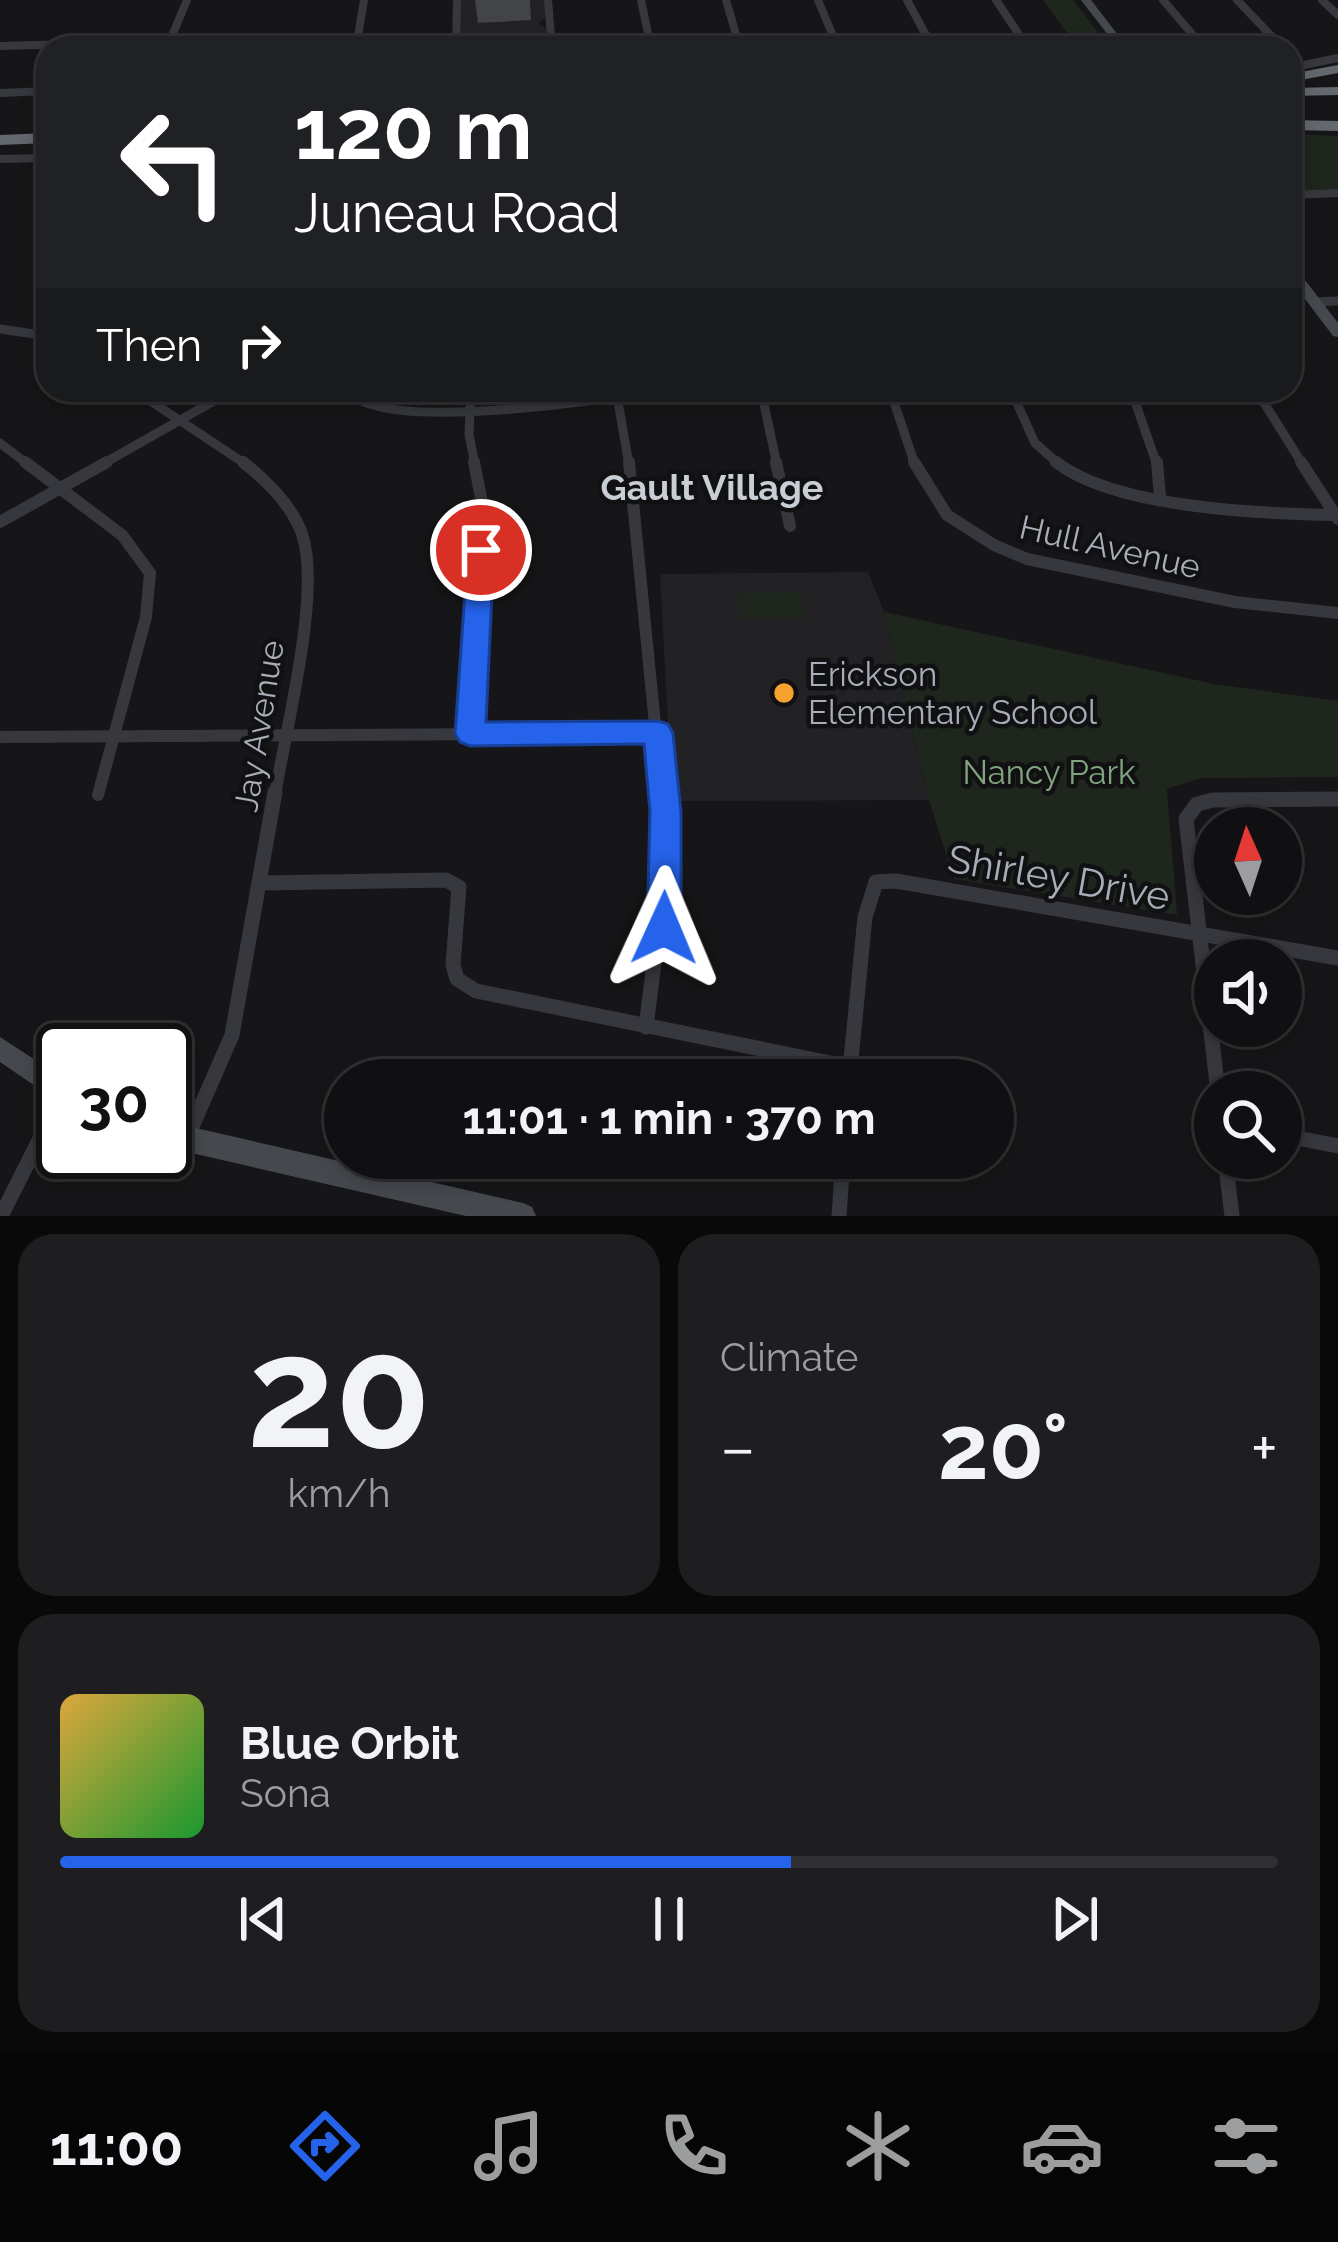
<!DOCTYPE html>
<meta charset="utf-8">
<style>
body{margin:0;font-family:Raleway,sans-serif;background:#1e1e20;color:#f1f3f6;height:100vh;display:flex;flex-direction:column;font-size:45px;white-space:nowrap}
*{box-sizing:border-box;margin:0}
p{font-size:39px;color:#9c9d9f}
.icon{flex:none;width:66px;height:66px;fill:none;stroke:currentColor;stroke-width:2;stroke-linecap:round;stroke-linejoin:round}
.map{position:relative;height:1216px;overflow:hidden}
.side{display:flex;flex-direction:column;gap:18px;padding:18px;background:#09090a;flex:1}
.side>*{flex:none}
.banner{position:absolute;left:36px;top:36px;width:1266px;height:366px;border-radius:36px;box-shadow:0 6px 18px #0003,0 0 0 3px #303032;background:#202124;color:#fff;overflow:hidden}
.needle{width:78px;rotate:357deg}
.fabs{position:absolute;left:1194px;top:807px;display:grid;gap:24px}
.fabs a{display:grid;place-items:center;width:108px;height:108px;border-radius:50%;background:#101012;box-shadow:0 6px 18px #0003,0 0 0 3px #303032;font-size:60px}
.speed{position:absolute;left:36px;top:1023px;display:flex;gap:24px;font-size:60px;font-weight:700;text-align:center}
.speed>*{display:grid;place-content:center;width:156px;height:156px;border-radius:50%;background:#101012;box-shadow:0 6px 18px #0003,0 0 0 3px #303032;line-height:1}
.speed .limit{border:6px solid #111;border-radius:18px;background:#fff;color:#111}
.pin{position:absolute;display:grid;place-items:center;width:102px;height:102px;color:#fff;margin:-51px;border:6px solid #fff;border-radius:50%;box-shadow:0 3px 12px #0007}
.me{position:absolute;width:132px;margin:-66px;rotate:1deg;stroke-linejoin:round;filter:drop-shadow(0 0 9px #0008)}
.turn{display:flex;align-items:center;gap:42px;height:252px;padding:0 60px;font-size:54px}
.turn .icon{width:156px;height:156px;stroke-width:2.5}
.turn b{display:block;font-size:84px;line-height:102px}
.then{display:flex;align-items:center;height:114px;padding:0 60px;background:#0003;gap:24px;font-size:45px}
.big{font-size:90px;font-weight:700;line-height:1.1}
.side .widget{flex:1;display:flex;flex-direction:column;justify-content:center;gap:18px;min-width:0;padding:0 42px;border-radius:36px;background:#1e1e20}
.side .dial{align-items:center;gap:0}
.dial b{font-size:156px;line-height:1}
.song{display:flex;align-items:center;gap:36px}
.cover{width:144px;height:144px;border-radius:18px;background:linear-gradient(135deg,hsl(40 70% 55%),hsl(130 70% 35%))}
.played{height:12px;border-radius:6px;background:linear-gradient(90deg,#2563eb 60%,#303032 60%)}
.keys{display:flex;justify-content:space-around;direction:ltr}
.heat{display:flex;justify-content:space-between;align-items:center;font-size:66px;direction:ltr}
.side .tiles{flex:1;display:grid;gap:18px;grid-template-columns:1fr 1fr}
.widget:last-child{grid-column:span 2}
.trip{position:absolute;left:324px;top:1059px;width:690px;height:120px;border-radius:60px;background:#101012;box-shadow:0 6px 18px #0003,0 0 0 3px #303032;font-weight:700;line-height:120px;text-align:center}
.menu{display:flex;height:192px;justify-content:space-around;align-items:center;background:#060607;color:#9c9d9f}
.menu .icon{width:84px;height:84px}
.menu .current{color:#2563eb}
.menu b{font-size:54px;color:#f1f3f6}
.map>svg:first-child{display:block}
.built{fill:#222225}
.green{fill:#1e261e}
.building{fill:#424448}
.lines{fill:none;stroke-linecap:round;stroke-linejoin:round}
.minor-far3{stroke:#37383d;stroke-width:8}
.minor-far2{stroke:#37383d;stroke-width:9}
.minor-far1{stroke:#37383d;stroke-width:12}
.minor{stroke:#37383d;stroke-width:15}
.secondary{fill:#45484d;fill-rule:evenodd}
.motorway{fill:#63676e;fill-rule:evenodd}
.route{fill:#2563eb;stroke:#184099;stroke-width:3}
.poi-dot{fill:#f5a231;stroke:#111113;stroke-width:4.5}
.labels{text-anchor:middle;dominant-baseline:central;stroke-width:9;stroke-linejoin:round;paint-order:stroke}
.street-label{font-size:33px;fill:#a8aeb8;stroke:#111113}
.poi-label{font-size:33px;fill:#a8aeb8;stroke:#111113;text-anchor:start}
.park-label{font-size:33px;fill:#7fa47e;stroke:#111113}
.neighbourhood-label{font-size:36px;font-weight:bold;fill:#c9cdd4;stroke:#111113}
.near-street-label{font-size:39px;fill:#a8aeb8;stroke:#111113}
</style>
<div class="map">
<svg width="1338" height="1216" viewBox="0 0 1338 1216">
<rect width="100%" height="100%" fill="#161618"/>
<g class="built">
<polygon points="461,0 544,0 546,17 538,24 547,28 548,48 459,48"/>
<polygon points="868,572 884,612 929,800 672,801 660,574"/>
</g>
<g class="green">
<polygon points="1043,0 1073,0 1110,48 1078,48"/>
<polygon points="1290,134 1338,136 1338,191 1290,193"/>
<polygon points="800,592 806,618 739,618 738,593"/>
<polygon points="884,612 1214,684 1338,701 1338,777 1201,778 1167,789 1177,915 954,879 929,800"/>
</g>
<polygon class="building" points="475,0 530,0 531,20 478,23"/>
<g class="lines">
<g class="minor-far3">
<polyline points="548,0 552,48"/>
<polyline points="641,0 651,48"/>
<polyline points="726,0 740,48"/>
<polyline points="818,0 838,48"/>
<polyline points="907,0 933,48"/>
<polyline points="996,0 1028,48"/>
<polyline points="1163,0 1204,48"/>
<polyline points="1237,0 1283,48"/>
<polyline points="1322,0 1338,15"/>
<polyline points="169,42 358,37"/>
<polyline points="0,46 76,44"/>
<polyline points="167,48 187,0"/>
<polyline points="356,48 364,0"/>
<polyline points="456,48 457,0"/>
<polyline points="1290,68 1338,58"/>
<polyline points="0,93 48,91"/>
<polyline points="0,159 48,158"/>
<polyline points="1290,195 1338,193"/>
</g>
<g class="minor-far2">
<polyline points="1314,302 1338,301"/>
<polyline points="0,329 48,336"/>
<polyline points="134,390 247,465"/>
<path d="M338,390C349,395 361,402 373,405C430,423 594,403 655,390"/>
<polyline points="471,390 469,434 475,465"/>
<polyline points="616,390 629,465"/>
<polyline points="761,390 777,465"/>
<polyline points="890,390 915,465"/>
<polyline points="1011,390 1035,443 1060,465"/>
<polyline points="1131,390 1157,465"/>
<polyline points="1256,390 1303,465"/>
<polyline points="0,443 29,465"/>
<polyline points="101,465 233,390"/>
</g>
<g class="minor-far1">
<polyline points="25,462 122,535 150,573 146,617 98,795"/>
<path d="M243,462C267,481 292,505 302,534C322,592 285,732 275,795"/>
<polyline points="629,462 662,795"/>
<polyline points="776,462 790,526"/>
<polyline points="914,462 947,515 994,545 1027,559 1235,602 1338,613"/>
<path d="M1056,462C1115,508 1264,514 1338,515"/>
<polyline points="1157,462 1160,496"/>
<polyline points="1301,462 1338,519"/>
<polyline points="0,522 107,462"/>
<polyline points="470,734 483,508 474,462"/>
<polyline points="0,737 658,733"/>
</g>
<g class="minor">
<polyline points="261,883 446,880 459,887 453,965 457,979 476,991 850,1067"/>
<polyline points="646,1027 663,892 662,792"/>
<polyline points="849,1080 865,917 876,882 896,881 1338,958"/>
<polyline points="1218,1092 1186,819 1197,804 1213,800 1338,799"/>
<polyline points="1281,1135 1338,1146"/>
<polyline points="187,1138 232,1035 275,792"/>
<polyline points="1225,1158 1232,1216"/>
<polyline points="1,1216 63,1093"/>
<polyline points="839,1216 843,1158"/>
</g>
<g class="secondary">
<polygon points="1081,0 1091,0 1128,48 1118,48"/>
<polygon points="1290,266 1295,267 1338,323 1338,337 1333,336 1290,279"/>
<polygon points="0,1037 63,1078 63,1105 0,1062"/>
<polygon points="165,1121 523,1203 532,1207 536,1216 466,1216 165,1147"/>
</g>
<g class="motorway">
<polygon points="1338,65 1338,73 1290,82 1290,74"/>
<polygon points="1338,87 1338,95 1290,96 1290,88"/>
<polygon points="1290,120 1338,121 1338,131 1290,130"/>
<polygon points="48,133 48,143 0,145 0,135"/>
</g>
</g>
<polygon class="route" points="481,542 494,550 486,722 658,721 668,724 673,733 681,812 681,928 676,939 664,943 652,939 647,928 650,812 644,744 470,746 460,742 455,734 468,550"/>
<circle class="poi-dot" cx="784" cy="693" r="12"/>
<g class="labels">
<g class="street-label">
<text transform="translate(1110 547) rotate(13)">Hull Avenue</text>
<text transform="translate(259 726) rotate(-81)">Jay Avenue</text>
</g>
<g class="poi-label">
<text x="808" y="674">Erickson<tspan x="808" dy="38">Elementary School</tspan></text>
</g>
<g class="park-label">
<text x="1049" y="772">Nancy Park</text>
</g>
<g class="neighbourhood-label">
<text x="712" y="487">Gault Village</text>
</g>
<g class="near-street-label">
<text transform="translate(1059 877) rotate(10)">Shirley Drive</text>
</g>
</g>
</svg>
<div class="fabs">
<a><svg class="needle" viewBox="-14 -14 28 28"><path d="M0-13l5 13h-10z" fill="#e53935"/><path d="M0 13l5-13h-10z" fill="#9c9d9f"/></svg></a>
<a><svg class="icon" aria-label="sound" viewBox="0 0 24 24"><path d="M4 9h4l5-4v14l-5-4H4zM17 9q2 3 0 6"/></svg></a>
<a><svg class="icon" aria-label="search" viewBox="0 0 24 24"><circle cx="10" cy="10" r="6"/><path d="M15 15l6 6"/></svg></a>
</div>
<div class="speed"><div class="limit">30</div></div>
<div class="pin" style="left:481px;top:550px;background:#d93025"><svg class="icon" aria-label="arrive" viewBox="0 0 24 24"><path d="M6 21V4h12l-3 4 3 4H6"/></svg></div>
<svg class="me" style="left:664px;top:928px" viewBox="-20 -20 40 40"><path d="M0-17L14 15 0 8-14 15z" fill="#2563eb" stroke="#fff" stroke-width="4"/></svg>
<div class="trip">11:01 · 1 min · 370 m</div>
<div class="banner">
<div class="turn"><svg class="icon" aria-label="left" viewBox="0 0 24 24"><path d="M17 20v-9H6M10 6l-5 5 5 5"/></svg><div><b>120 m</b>Juneau Road</div></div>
<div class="then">Then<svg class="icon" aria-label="right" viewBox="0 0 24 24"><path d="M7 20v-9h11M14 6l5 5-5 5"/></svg></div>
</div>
</div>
<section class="side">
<div class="tiles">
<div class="widget dial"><b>20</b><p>km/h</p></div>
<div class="widget"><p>Climate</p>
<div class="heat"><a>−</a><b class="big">20°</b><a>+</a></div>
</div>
<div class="widget">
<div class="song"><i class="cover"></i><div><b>Blue Orbit</b><p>Sona</p></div></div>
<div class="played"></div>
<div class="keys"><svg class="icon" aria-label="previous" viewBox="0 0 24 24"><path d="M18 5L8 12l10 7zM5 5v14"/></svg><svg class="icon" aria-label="pause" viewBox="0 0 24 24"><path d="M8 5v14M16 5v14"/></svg><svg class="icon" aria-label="next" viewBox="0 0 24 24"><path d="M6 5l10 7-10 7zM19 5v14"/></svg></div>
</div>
</div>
</section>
<nav class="menu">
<b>11:00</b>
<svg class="icon current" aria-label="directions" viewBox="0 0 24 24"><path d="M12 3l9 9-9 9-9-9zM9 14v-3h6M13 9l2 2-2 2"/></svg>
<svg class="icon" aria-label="music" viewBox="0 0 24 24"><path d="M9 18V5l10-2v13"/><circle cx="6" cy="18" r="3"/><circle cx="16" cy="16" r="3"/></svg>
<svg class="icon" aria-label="phone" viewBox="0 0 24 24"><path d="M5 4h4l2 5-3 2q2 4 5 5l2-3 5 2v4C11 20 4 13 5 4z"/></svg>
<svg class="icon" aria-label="climate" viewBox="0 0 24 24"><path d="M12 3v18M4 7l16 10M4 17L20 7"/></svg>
<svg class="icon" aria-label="car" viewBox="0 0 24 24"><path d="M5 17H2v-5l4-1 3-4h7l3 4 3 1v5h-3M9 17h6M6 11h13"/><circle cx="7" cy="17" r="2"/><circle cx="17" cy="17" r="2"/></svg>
<svg class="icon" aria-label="filters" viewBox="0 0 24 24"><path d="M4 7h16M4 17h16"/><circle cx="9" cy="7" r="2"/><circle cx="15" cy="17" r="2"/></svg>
</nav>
